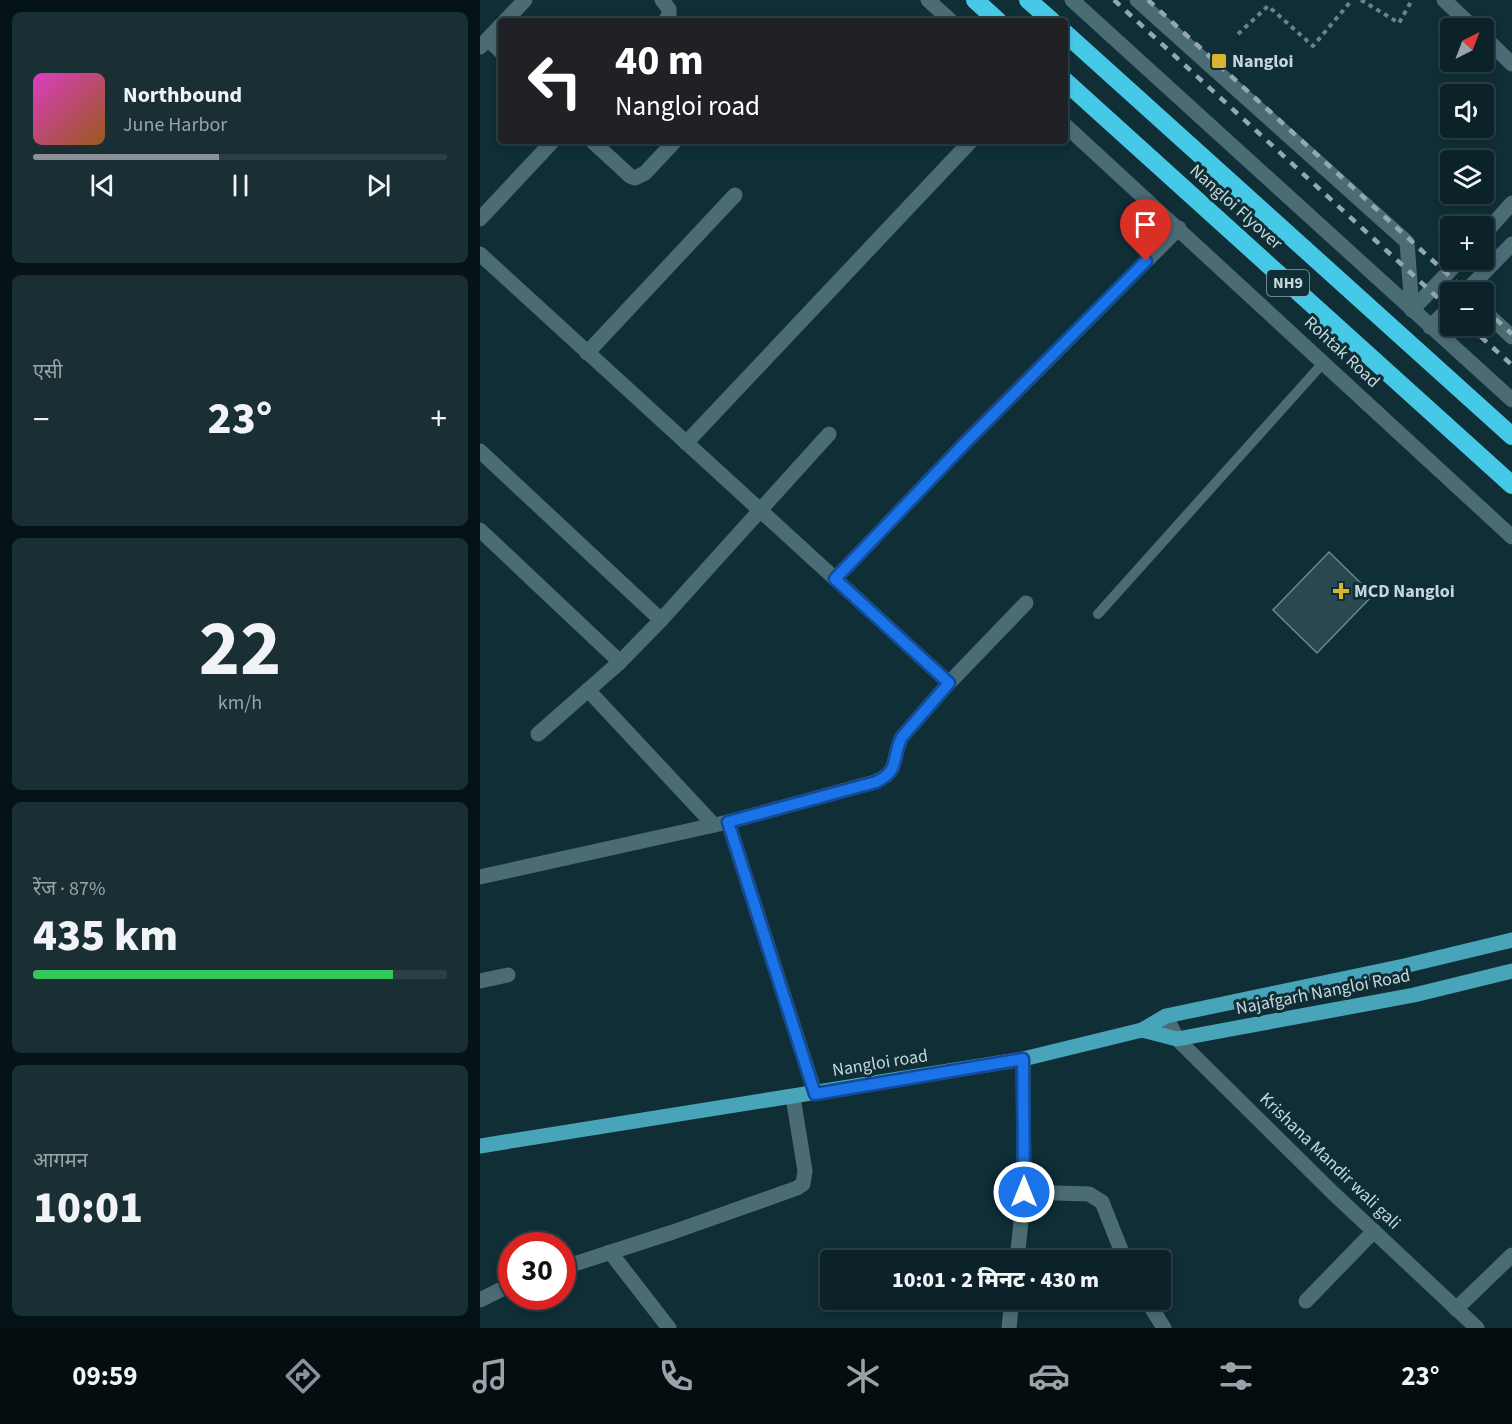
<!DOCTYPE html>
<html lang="hi">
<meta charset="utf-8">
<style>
body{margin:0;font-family:"Source Sans 3","Noto Sans Devanagari",sans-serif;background:#192f34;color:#f1f3f6;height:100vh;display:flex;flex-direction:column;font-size:22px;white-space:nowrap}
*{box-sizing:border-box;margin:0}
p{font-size:20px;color:#9aa4a8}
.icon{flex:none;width:33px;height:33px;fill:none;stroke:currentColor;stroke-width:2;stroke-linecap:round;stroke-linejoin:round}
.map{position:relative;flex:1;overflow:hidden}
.details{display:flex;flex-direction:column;gap:12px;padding:12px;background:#061316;width:480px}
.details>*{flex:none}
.banner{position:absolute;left:18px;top:18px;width:570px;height:126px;border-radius:6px;box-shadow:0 3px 9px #0003,0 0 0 2px #2b3f45;background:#202124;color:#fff;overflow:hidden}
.needle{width:39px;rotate:42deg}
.controls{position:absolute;left:960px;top:18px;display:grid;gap:12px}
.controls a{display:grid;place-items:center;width:54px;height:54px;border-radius:6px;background:#0b2228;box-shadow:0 3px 9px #0003,0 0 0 2px #2b3f45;font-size:30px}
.speed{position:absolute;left:18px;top:1232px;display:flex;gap:12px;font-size:30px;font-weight:700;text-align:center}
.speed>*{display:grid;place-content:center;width:78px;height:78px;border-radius:50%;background:#0b2228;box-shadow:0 3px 9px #0003,0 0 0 2px #2b3f45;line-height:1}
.speed .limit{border:9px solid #d22;background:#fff;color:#111}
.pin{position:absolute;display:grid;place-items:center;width:51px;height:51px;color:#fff;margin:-62px -26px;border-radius:50% 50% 50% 0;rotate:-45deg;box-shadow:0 0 6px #0007}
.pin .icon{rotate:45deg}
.me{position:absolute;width:66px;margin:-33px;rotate:0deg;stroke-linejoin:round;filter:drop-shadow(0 0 4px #0008)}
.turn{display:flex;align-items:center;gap:21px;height:126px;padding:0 18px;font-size:27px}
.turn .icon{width:78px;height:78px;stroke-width:2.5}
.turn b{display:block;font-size:42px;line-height:51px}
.big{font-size:45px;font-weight:800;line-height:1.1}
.details .widget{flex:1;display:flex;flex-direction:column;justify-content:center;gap:9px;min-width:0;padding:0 21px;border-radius:9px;background:#192f34}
.details .dial{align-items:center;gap:0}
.dial b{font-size:78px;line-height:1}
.song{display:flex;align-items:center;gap:18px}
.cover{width:72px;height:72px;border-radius:9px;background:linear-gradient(135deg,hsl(310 70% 55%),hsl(30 70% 35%))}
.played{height:6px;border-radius:3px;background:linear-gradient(90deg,#8c9099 45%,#2b3f45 45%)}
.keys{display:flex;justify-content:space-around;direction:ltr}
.heat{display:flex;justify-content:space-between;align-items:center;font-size:33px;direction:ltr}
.charge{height:9px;border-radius:4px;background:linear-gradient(90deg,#34c759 87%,#2b3f45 0)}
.trip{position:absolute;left:340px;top:1250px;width:351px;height:60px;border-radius:6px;background:#0b2228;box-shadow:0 3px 9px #0003,0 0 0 2px #2b3f45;font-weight:800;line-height:60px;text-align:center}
.tab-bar{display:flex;height:96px;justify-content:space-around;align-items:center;background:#040e10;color:#9aa4a8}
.tab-bar .icon{width:42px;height:42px}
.tab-bar .on{color:#8c9099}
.tab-bar b{font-size:27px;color:#f1f3f6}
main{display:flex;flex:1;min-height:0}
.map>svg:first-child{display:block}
.building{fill:#294850;stroke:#698992;stroke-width:1.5}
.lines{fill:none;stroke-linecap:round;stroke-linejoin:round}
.path{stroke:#6a8288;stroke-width:4;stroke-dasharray:4.5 4.5;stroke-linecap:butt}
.lane{stroke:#4c6c75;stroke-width:10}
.street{stroke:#4c6c75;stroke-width:15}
.secondary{stroke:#4c6c75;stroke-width:15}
.primary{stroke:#48a4b9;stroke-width:15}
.highway{stroke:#46c9e7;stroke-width:18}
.rail{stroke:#94a9af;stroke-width:4.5;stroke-dasharray:8 8;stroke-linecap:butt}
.route-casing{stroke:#114b97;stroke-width:15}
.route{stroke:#1a73e8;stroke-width:10}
.poi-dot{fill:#dab333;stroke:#0f2e36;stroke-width:2}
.labels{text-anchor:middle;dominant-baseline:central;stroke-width:6;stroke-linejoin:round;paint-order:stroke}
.shield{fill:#0f2e36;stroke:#8fa4aa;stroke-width:1.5}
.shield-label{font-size:16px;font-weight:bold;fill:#c6d7dc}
.poi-label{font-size:18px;font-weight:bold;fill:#c6d7dc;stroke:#0f2e36;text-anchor:start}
.street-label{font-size:18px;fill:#c6d7dc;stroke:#0f2e36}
</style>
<main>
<section class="details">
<div class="widget">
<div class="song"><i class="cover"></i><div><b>Northbound</b><p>June Harbor</p></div></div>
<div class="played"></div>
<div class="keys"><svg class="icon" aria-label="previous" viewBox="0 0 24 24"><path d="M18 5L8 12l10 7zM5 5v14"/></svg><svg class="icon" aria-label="pause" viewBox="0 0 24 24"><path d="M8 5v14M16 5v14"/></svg><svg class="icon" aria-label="next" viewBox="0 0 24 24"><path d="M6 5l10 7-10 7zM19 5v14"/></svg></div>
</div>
<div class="widget"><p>एसी</p>
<div class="heat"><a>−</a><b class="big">23°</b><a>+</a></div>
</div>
<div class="widget dial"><b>22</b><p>km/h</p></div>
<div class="widget"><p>रेंज · 87%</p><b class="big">435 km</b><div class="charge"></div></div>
<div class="widget"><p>आगमन</p><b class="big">10:01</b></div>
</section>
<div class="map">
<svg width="1032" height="1328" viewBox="0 0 1032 1328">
<rect width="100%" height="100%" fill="#0f2e36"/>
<polygon class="building" points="849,552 893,595 837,653 793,610"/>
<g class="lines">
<g class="path">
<polyline points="881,0 919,23 932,0"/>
<polyline points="758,34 788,6 833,46 872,0"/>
</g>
<polyline class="lane" points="618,614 844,362"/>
<g class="street">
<polyline points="182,0 189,9 189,15 185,21"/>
<polyline points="657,0 927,242 932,310"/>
<polyline points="964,0 994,28"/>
<polyline points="25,21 45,0"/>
<polyline points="1004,37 1032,64"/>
<polyline points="8,39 21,52"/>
<polyline points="0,47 21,25"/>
<polyline points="112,141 150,176 155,178 165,173 195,141"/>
<polyline points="0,219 73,141"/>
<polyline points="1004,234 1032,203"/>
<polyline points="0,254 469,683 546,603"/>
<polyline points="985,292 1032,244"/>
<polyline points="932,310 980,260"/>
<polyline points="1004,311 1032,337"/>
<polyline points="950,327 970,307"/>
<polyline points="107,353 255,195"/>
<polyline points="206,443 491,141"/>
<polyline points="0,451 181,620 140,662 58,734"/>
<polyline points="0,530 140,662"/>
<polyline points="355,579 487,441 699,228"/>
<polyline points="181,620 349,434"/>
<polyline points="108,690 234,825"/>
<polyline points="248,822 335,1093"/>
<path d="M0,877L248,822L395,782C421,771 411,758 422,737L469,683"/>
<polyline points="0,981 28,975"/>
<polyline points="686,1016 697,1039 852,1192 997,1328"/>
<polyline points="544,1192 609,1194 622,1202 645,1260"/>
<polyline points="130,1252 189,1328"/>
<polyline points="537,1260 544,1192 543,1059"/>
<polyline points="82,1268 193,1232 317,1188 323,1184 325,1171 313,1097"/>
<polyline points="666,1299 684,1328"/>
<polyline points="0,1300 32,1284"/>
<polyline points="826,1301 894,1231"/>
<polyline points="976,1309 1032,1255"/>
<polyline points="529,1328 532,1299"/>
</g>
<g class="secondary">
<polyline points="448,0 471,21"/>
<polyline points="592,0 1032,400"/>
<polyline points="585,125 1032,537"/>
</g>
<g class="primary">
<polyline points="662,1030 697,1039 934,995 1032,971"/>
<polyline points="0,1146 543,1059 662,1030 686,1016 924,966 1032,940"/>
</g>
<g class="highway">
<polyline points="495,0 518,21"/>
<polyline points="548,0 572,21"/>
<polyline points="585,33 1032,436"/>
<polyline points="585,81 1032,485"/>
</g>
<g class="rail">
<polyline points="634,0 970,309"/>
<polyline points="668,0 987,292"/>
<polyline points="1004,308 1032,334"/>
<polyline points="989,326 1032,365"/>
</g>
</g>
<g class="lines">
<g class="route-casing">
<path id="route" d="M544,1192L543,1059L335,1094L248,822L396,782C421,770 411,758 422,737L469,683L355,579L487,441L666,261"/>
</g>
<use href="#route" class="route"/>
</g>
<g class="poi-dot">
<rect x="731" y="53" width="16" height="16" rx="3"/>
<path d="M858 582h6v6h6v6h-6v6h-6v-6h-6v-6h6z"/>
</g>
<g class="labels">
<rect class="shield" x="787" y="270" width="42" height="26" rx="4.5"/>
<g class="shield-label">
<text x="808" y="283">NH9</text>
</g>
<g class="poi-label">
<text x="752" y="61">Nangloi</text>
<text x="874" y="591">MCD Nangloi</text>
</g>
<g class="street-label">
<text transform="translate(756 207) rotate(42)">Nangloi Flyover</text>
<text transform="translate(862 352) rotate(43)">Rohtak Road</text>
<text transform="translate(843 992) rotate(-11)">Najafgarh Nangloi Road</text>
<text transform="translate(400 1063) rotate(-9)">Nangloi road</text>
<text transform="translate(850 1161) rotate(44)">Krishana Mandir wali gali</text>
</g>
</g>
</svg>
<div class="controls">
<a><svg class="needle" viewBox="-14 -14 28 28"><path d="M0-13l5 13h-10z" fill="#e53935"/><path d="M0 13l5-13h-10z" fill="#9aa4a8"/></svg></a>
<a><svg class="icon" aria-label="sound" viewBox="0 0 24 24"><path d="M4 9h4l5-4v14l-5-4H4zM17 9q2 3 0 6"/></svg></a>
<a><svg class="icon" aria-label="layers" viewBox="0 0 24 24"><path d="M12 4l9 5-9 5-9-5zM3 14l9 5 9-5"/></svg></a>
<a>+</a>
<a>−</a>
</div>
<div class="speed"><div class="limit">30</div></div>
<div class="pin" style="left:666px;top:261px;background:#d93025"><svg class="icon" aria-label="arrive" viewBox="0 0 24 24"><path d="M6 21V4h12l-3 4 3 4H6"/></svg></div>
<svg class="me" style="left:544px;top:1192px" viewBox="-20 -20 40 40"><circle r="17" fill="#1a73e8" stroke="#fff" stroke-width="3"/><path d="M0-11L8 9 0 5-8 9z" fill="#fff"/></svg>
<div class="trip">10:01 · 2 मिनट · 430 m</div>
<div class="banner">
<div class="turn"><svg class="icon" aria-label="left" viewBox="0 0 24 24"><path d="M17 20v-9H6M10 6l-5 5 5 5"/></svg><div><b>40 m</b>Nangloi road</div></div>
</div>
</div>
</main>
<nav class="tab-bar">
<b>09:59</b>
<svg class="icon on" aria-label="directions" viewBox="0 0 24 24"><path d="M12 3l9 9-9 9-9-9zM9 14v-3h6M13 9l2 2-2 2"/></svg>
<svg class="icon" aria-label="music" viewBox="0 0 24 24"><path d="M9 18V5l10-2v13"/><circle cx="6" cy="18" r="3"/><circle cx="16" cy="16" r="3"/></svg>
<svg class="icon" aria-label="phone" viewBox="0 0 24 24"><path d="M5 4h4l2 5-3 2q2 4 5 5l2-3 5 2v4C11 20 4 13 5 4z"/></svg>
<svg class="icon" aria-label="climate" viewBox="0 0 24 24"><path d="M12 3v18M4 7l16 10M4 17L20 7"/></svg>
<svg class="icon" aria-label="car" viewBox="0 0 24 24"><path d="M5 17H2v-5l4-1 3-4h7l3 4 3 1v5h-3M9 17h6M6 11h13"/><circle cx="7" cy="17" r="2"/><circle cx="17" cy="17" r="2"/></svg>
<svg class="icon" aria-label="filters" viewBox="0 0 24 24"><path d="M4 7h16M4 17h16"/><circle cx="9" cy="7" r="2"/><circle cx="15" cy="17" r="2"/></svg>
<b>23°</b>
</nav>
